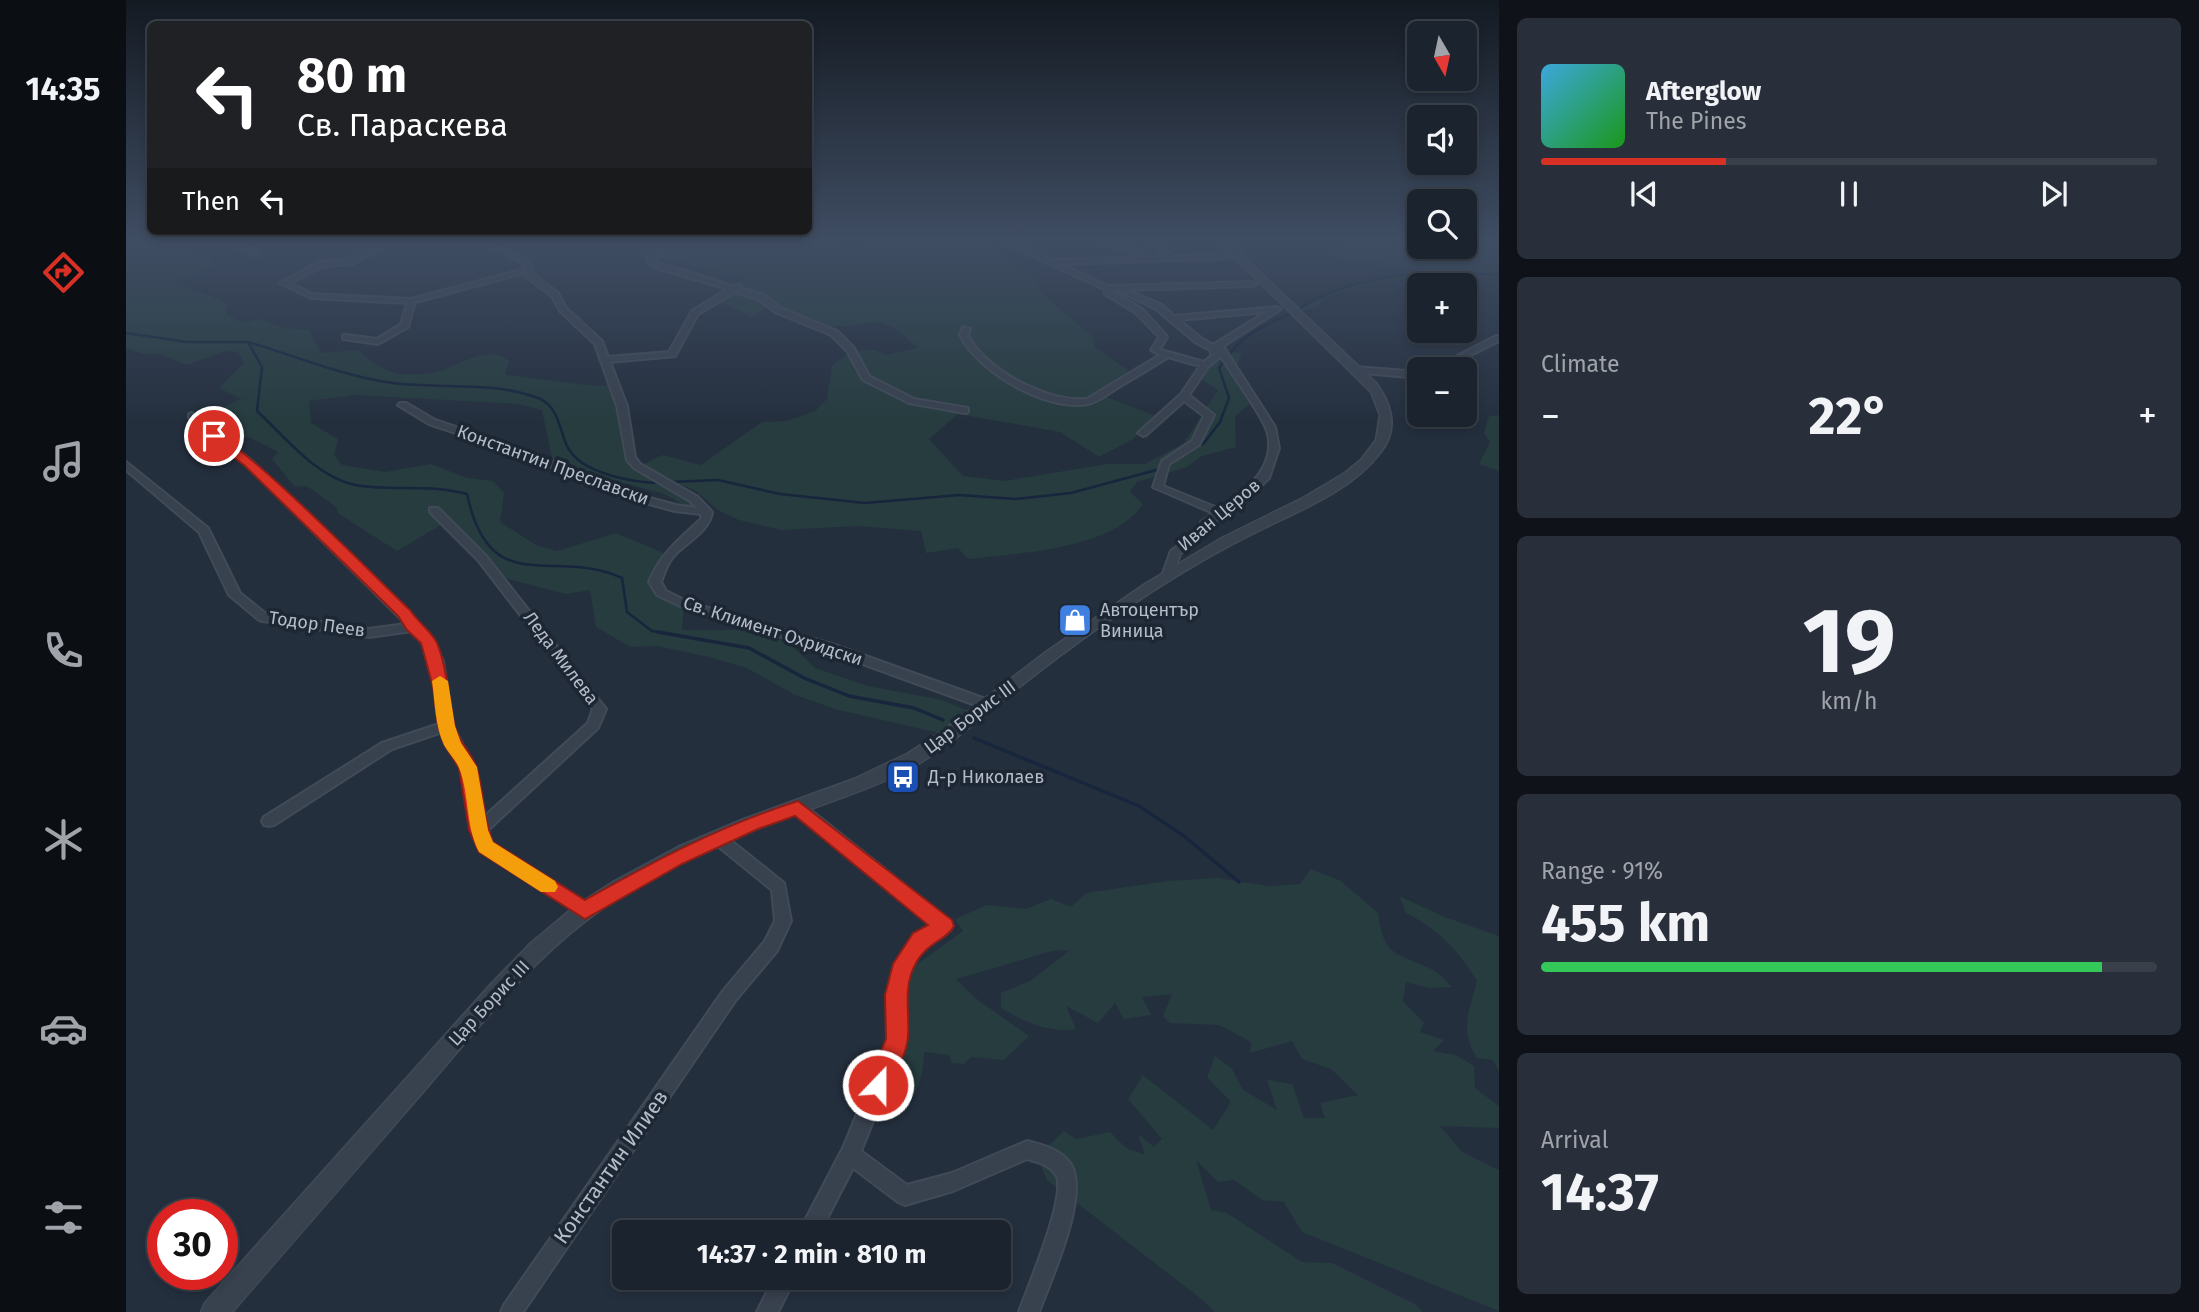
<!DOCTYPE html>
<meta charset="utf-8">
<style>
body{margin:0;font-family:"Fira Sans",sans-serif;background:#282f3a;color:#f1f3f6;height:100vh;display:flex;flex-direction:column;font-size:26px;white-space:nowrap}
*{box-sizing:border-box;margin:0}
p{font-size:23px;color:#a0a4aa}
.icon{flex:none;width:38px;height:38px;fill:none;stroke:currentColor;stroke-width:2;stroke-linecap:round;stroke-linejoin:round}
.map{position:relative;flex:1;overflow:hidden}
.details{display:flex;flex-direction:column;gap:18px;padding:18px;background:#0f1319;width:700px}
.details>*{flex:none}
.hud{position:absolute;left:21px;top:21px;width:665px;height:214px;border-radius:10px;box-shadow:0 4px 10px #0003,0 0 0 2px #39404a;background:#202124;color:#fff;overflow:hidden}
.needle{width:46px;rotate:171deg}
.fabs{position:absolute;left:1281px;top:21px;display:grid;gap:14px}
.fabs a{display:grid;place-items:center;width:70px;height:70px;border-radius:10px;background:#1b232e;box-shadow:0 4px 10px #0003,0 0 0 2px #39404a;font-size:35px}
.speed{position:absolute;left:21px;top:1199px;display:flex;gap:14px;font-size:35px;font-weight:700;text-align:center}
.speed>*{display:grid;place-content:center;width:91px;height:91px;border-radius:50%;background:#1b232e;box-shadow:0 4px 10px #0003,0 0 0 2px #39404a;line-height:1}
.speed .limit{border:10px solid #d22;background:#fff;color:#111}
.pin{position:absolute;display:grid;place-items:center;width:60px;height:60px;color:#fff;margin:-30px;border:4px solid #fff;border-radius:50%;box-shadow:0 2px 7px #0007}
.me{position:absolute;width:77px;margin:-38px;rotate:22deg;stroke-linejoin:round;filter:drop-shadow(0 0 5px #0008)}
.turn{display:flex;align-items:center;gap:24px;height:147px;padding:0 35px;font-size:32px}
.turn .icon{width:91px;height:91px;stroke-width:2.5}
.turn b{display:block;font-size:49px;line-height:60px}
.then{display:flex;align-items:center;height:66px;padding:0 35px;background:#0003;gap:14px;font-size:26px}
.big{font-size:52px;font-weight:700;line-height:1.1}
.details .widget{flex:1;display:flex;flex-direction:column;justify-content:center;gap:10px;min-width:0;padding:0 24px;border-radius:10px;background:#282f3a}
.details .dial{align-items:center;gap:0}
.dial b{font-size:91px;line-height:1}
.song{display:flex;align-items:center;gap:21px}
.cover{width:84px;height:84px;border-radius:10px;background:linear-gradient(135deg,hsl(200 70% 55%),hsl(120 70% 35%))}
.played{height:7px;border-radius:4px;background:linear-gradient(90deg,#d93025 30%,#39404a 30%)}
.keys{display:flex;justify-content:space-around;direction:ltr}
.heat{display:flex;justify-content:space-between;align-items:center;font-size:38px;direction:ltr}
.charge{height:10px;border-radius:5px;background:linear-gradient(90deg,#34c759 91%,#39404a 0)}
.trip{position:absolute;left:486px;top:1220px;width:399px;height:70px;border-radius:10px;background:#1b232e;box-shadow:0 4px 10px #0003,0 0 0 2px #39404a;font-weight:700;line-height:70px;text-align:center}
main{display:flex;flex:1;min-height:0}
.tabs{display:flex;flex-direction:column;width:126px;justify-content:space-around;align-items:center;background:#0b0e12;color:#a0a4aa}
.tabs .icon{width:49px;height:49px}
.tabs .selected{color:#d93025}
.tabs b{font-size:32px;color:#f1f3f6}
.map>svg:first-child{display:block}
.green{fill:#263c3f}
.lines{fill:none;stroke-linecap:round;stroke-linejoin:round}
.stream-far1{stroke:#17263c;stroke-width:2.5}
.stream{stroke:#17263c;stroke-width:3.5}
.minor-casing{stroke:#414a57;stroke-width:4}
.tertiary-casing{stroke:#414a57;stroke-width:3}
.minor{fill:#38414e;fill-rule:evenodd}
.tertiary{fill:#38414e;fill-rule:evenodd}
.route{fill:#d93025;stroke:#8d1f18;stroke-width:2}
.slow{fill:#f59e0b}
.labels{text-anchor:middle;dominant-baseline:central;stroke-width:7;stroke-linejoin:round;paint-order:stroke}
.street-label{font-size:18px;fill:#b4bcc9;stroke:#1d2633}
.poi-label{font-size:18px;fill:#b4bcc9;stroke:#1d2633;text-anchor:start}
.near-street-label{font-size:21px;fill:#b4bcc9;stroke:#1d2633}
</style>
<main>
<nav class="tabs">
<b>14:35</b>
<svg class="icon selected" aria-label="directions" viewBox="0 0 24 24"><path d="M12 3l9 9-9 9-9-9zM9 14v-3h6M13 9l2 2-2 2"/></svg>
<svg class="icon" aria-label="music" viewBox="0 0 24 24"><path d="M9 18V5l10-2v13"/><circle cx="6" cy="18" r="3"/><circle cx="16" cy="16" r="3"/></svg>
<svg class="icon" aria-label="phone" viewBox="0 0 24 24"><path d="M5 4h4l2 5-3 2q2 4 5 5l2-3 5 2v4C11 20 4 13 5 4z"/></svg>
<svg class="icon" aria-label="climate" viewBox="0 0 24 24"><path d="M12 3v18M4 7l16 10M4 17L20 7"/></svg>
<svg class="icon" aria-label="car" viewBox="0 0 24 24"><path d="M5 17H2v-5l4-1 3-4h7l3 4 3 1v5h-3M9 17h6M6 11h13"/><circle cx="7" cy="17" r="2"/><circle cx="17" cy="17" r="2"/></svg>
<svg class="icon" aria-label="filters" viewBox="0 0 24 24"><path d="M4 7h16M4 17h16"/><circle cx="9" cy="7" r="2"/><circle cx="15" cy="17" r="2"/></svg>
</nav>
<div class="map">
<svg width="1373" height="1312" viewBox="0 0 1373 1312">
<rect width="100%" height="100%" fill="#242f3e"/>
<g class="green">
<path d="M0,239H43L62,246L60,258H84L86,267L49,282L101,303L100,315L118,323L132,319L159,328L183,330L195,353L232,350C244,361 257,371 274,374C285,375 307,374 317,370C336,363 364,345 383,361L379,375L468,386L486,385L504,458L577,506C551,508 553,498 531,492C495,482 460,475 426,458L416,410L391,404L227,395L183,401L185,423L212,439L208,455L216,465L260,472L305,464L341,478L367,481L378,493L374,522L410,545L431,551L490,533L540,554L534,566L535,593L558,604L556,630H617L662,642L689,668L742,686L816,700L840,710L813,733L709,709L667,694L621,668L583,657L531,646L504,647L470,627L464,590L440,594L367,575L320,522L271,551L213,514L210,507L181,486L169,487L146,459L152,452L123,437L105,441L75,417L115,399L93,388L118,363L112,352L102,350L61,365L34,354H18L0,348Z"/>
<path d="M538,239H684L737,253L738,244L847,239L873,251L913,284L912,290L969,339L968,346L1004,372L973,394L1030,416L1007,439L973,457L934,432L832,414L803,439L837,476L878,481L981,464H1019L1058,443L1092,390L1072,377L1093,351L1116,353L1107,377L1127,401L1109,416L1110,447L1076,456L1061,467L1011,482L1004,492L1017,504C987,550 892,553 842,559L832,548L800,553L795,531L732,526L655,530L613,520L592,510L570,491L532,475L516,465L537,455L575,465L636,422L660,421L689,411L701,399L706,366C720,353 742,344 760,355L792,348C746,307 758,328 708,326C687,326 664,313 645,305L626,317L591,300L619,277L508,252L538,247L543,242Z"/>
<polygon points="1213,239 1293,239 1293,247 1339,247 1339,239 1373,239 1373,277 1319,276 1271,279 1244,283 1198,297 1192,307 1175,311 1171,307 1233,282 1298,273 1297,268 1255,267 1254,262 1222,262 1200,253 1223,245"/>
<polygon points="1373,415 1373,471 1353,464 1364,442 1358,433 1363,416"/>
<path d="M1185,869L1215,881L1252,913C1258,958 1270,952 1305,969C1313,973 1320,981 1326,987L1303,988L1280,982L1277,1001L1298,1023L1294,1032L1318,1040L1307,1051L1330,1055L1348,1066L1349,1088L1373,1106V1128L1314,1126L1336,1152L1373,1170V1311L1176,1232L1158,1202L1136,1200L1108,1180L1092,1182L1070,1160L1085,1210L1101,1213L1176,1262L1206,1263L1289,1304L1297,1312H1089L1074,1298L921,1180L911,1156L938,1131L950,1139L984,1132L1000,1148L1019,1155L1012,1134L1028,1147L1036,1139L1002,1099L1017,1075L1087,1130L1105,1102L1081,1077L1089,1056L1106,1069L1117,1090L1151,1110L1141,1080L1166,1084L1178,1118H1199L1194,1103L1232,1095L1205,1069L1176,1059L1166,1041L1124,1053L1125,1042L1093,1025L1044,1023L1037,1016L1046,994L1016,997L1025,1015L998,1019L989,1003L972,1023L940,1006L950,1029C923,1033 898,1022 875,1008V993L904,981L944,950L926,951L830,979L848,997L903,1036L878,1060L845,1057L838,1064L826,1063L823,1055L798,1052C797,1080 791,1100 768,1118L757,1101L764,1090L769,1068L780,1051L775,997L784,969L837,931L829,919L861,905L900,909L925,899L945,907L960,893L1042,881L1092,878L1142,886L1174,884Z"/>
<path d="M1273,896L1316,916L1373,936V1071L1367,1060L1351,1058C1333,1030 1343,1012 1351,981C1333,951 1312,929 1280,913Z"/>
</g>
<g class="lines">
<g class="stream-far1">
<path d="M0,333L61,342H122L136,367L131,411C159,437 190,477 229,485C266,492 301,483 341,494C364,602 427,546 496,578L501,612L526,631L542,634"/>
<path d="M122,342C166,355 215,375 260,382C310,390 364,380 412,398C433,406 433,429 441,446C454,474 509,483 536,483"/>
<path d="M1101,357C1118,333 1141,325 1166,313C1176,308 1184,301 1194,297C1250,272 1313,270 1373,275"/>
<polyline points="544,482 592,480 654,494 739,503 833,495 889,499 945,493 1034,469 1078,443 1094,422 1103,398 1093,368 1099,359"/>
</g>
<g class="stream">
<polyline points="532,632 623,648 678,678 723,696 788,708 817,720"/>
<polyline points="848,738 1013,806 1058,836 1113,882"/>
</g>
<g class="minor-casing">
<g id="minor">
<polygon points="72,239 106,241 135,253 131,255 105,245 75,241"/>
<path d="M221,239L256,243L269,239H278L258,246L227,264L198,266L164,283L186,294L285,299L398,269V264L349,239H357L404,261L407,274L432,293L440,308L476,341L482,357L543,352L566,311L602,289L527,267L520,259L535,248V245L524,239H532L540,243L543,249L528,259L533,263L607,286L614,285V288L638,295L655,308L711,331L728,348L743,376L788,399L842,408V412L839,413L783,403L737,380L721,351L705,335L649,312L632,299L609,292L572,314L549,356L484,362L501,406L509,457L514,464L572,497L586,512C584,531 559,543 547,557C541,564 538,573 535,582L540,591L562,602L709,645L865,701L866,704L865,707H855L701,651L554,606L531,595L523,582C534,554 554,539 575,519V514L549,511L486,494L407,459L303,424L272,405L274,403H280L309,420L413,455L494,490L550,505L571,508L564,501L508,468L501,460L491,406L469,344L434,311L426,296L400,277L399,273L289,302L282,327L252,344L217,339V335H220L251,339L275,324L281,303L185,298L154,283L193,262L222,260L249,246Z"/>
<path d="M870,239H878L925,260L1018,257L964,239H974L1022,253L1021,257L1039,256L1019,239H1026L1048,256L1112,254H1115V258L934,264L982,286L1127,282L1131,284L1127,286L1001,290L1036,305L1048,316L1151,307L1155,309L1097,346L1149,427L1153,448L1143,478L1115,505L1086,523L1087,528L1086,530L1054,554L1046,578L1042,579L1036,576L1045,551L1076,527L1075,522L1087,513L1027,487L1036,461L1066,441L1078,416L1058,401L1020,435L1017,436L1012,433L1055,394L1074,366L1042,357C1025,368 1008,378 991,388C982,394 972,402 962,404C921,412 852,372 834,335L837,327L844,329L842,335C859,370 922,403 961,399L1034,355L1025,350L1033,337L1010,313L979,294L978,289ZM985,290H991L1030,309L1069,342L1084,350L1086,355L1078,362L1035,350L1034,349L1041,337L1040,335L1016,309ZM1140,312L1087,345L1075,338L1053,320ZM1095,356C1108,378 1128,403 1139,426C1155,461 1122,492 1094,509L1037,486L1043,464L1073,445L1088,415L1063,395L1082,367Z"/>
<polygon points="1370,336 1373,336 1373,341 1316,369 1306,369"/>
<polygon points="1230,367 1293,372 1293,378 1227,372 1226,370"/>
<path d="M66,413L126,461L304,635L317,661L327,726L349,769L359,816L462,723L467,709L352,560L304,512V508H312L360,556L480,709L472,728L362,830L366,844L464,906L467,910L464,914L459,916L454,914L355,851L346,830L340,788L335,769L316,732L266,749L148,825L143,826L138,825L136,821L138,817L256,743L313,724C307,691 312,656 286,631L243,637L137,621L133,620L103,595L73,532L0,470V462L82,528L114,593L140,614L243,629L280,624L120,465L63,418V414Z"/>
<path d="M672,803L677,804L824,921L826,926L824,931L800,944L786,966L777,995L780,1039L735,1151L781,1185L826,1173L901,1141C916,1145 934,1149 944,1163C965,1193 925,1279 913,1312H893C901,1289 942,1194 930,1175C924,1165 912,1162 901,1159L827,1191L779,1205L772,1202L727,1168L694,1232H673L717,1148L762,1039L761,995L770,964L788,934L806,925L667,812L665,808L667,804Z"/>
<polygon points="593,833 598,835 658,883 665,921 651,951 609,1001 397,1312 375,1312 378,1305 597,991 639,941 649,921 646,890 588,843 586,839 588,835"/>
<polygon points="648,1278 669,1278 652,1312 631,1312"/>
</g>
</g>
<g class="tertiary-casing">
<path id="tertiary" d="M1090,239H1099L1250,383C1266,405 1273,430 1254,453C1225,491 1174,510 1132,531C1052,570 976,623 906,677C863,710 824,748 776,773C737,792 694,805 654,820C587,845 519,875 462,919C401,965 353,1027 303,1085C237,1161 172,1237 106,1312H75L79,1303L365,984L404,944L447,908L487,882L552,847L618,819L728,779L781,754L815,732L920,652L1019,584L1096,538L1177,498L1219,473L1235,460L1250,440L1254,415L1245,392Z"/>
</g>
<use href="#minor" class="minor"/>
<use href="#tertiary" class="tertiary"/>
</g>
<linearGradient id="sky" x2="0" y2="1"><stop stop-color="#141a22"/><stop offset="0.57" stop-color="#3f4d63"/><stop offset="1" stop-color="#3f4d63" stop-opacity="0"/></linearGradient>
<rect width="1373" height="422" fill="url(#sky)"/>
<path class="route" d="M84,433C106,430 258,586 284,610C291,621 307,633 311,643C322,670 322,699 329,727C333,743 347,754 351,769C358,793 357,819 367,842L459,900C528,861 596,825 672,801L826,920L828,926C821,941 799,942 788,967C777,990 784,1012 782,1037C781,1054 768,1076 760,1092L752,1095L744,1092L741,1085L760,1039L759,995L767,964L787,933L802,925L669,816L632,829L556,864L459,919L353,852L343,830L333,768L318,744L312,726L307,687L295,643L281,630L272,616L119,466L84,439Z"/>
<path class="slow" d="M314,676L322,681L329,726L335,743L351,767L362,830L367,842L429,881L432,887L429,892H415L353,852C339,825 344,795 333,768C330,760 322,753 318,745C309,726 309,702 306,681Z"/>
<defs>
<g id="shop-square" transform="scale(1.75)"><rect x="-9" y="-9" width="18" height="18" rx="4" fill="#3f7fe0" stroke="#1d2633"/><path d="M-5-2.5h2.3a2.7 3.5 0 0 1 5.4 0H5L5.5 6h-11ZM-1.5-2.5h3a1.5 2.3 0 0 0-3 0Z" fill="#fff"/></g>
<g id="bus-square" transform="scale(1.75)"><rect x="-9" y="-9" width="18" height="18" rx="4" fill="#1a4fb4" stroke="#1d2633"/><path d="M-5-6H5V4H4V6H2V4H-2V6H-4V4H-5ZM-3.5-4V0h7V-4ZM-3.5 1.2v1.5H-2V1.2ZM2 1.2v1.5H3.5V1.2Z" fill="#fff"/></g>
</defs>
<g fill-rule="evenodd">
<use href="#shop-square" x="949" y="620"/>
<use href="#bus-square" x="777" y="777"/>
</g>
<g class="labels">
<g class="street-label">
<text transform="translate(427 465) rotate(20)">Константин Преславски</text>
<text transform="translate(1093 515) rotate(-40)">Иван Церов</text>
<text transform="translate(191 624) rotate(8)">Тодор Пеев</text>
<text transform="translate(647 631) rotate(18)">Св. Климент Охридски</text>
<text transform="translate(435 658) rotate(53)">Леда Милева</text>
<text transform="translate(844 717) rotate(-37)">Цар Борис III</text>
<text transform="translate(363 1003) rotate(-47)">Цар Борис III</text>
</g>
<g class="poi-label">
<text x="974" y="610">Автоцентър<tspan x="974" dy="21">Виница</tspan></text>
<text x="802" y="777">Д-р Николаев</text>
</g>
<g class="near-street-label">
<text transform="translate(485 1167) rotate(-55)">Константин Илиев</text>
</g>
</g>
</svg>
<div class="fabs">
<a><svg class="needle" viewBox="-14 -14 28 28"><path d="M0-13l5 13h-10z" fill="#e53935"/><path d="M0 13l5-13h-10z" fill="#a0a4aa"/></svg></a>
<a><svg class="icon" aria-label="sound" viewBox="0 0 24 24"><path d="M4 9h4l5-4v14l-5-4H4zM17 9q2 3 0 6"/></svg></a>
<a><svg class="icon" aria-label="search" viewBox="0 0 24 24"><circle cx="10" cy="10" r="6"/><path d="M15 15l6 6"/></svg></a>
<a>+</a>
<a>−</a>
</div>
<div class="speed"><div class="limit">30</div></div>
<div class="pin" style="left:88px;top:436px;background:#d93025"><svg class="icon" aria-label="arrive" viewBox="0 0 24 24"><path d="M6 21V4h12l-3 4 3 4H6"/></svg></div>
<svg class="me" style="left:752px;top:1085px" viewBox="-20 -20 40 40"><circle r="17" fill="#d93025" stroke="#fff" stroke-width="3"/><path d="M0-11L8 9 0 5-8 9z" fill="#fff"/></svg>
<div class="trip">14:37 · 2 min · 810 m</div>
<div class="hud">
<div class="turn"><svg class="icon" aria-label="left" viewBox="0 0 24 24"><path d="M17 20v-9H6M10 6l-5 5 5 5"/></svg><div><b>80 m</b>Св. Параскева</div></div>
<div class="then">Then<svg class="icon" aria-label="left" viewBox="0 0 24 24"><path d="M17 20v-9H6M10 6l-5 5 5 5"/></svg></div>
</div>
</div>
<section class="details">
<div class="widget">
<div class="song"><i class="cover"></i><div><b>Afterglow</b><p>The Pines</p></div></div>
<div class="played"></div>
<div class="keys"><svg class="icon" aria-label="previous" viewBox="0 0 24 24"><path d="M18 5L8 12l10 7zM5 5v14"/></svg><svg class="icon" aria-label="pause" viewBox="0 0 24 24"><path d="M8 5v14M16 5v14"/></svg><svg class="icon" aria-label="next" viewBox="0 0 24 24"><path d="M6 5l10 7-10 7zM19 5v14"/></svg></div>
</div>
<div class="widget"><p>Climate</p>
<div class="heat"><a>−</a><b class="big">22°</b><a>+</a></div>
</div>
<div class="widget dial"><b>19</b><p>km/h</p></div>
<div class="widget"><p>Range · 91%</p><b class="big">455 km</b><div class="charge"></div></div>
<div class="widget"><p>Arrival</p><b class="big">14:37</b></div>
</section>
</main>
